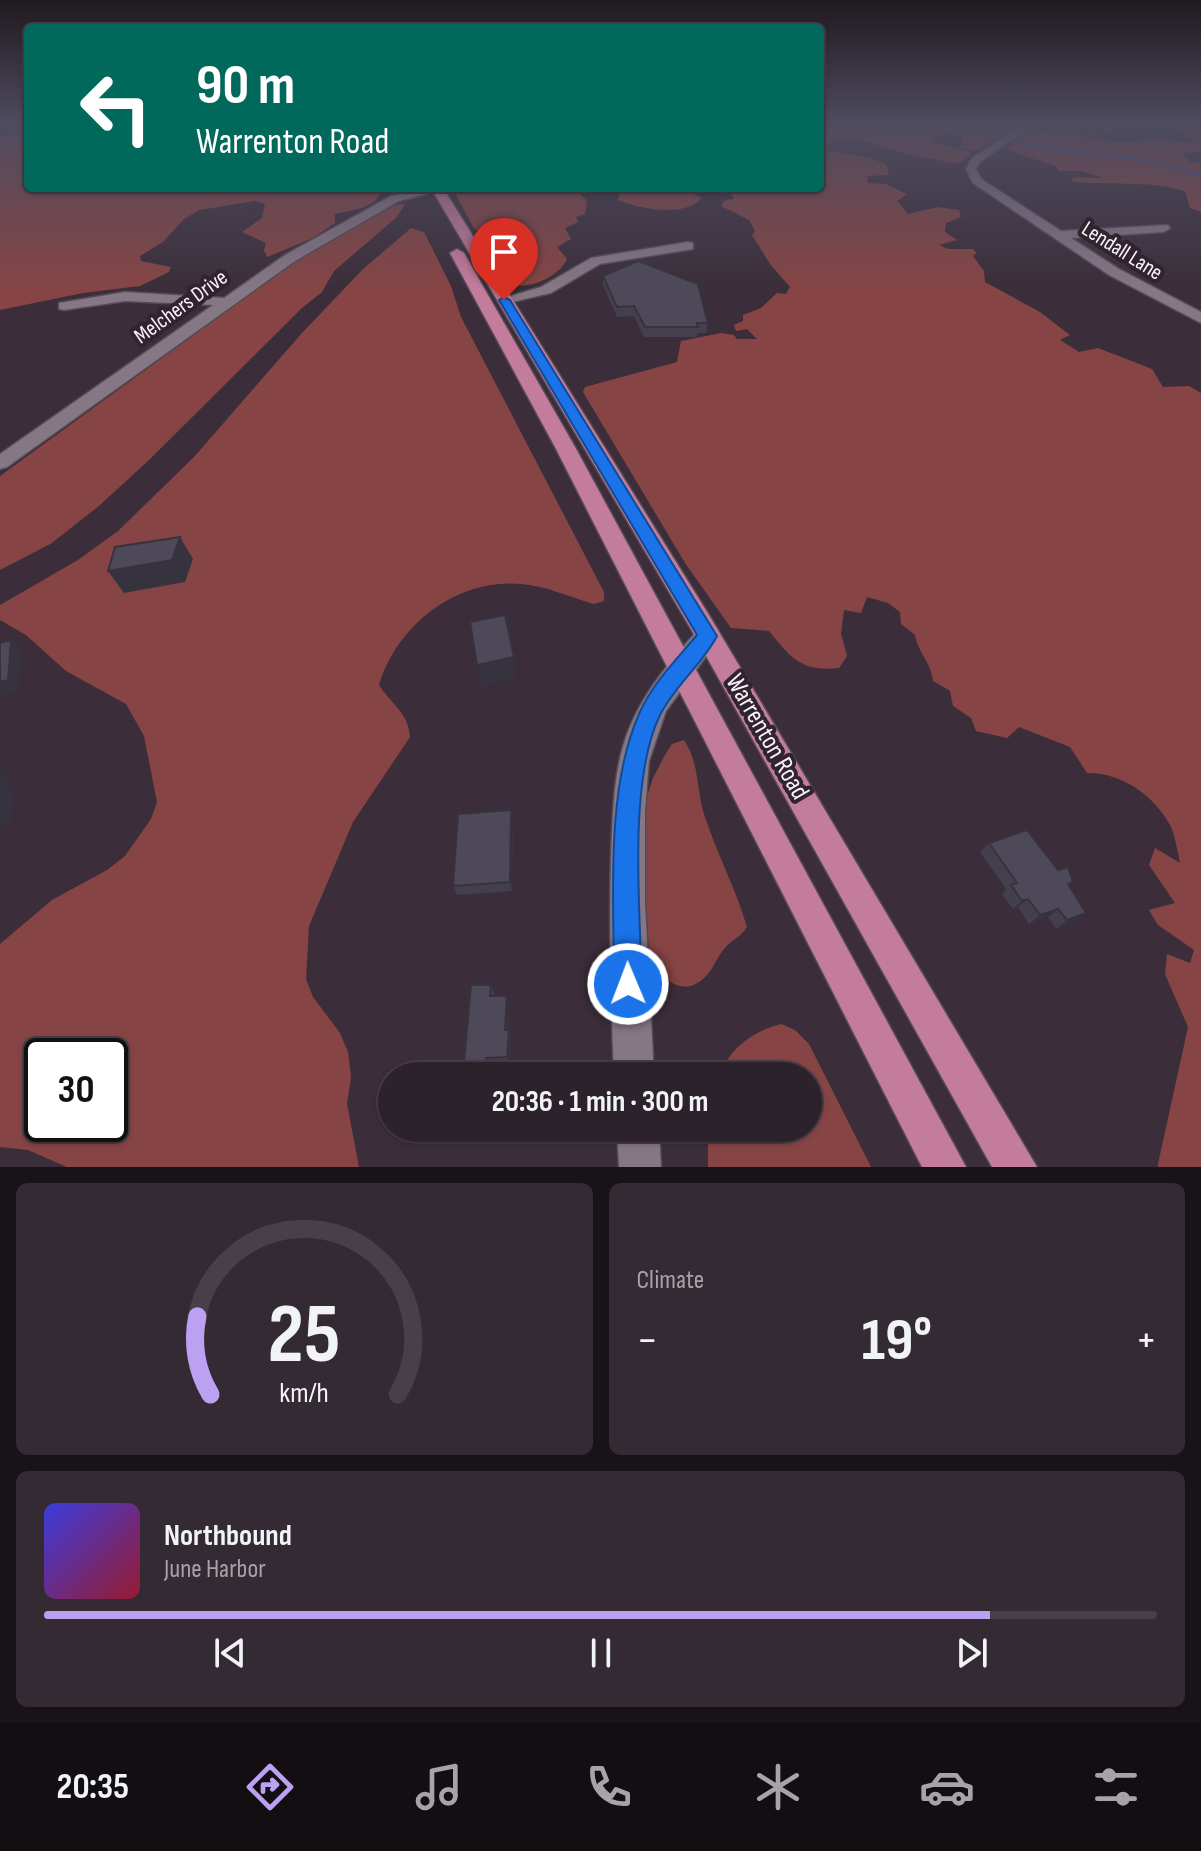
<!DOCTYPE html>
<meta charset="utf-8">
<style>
body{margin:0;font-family:"Sofia Sans Condensed",sans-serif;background:#342a34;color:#f1f3f6;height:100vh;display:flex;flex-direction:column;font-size:30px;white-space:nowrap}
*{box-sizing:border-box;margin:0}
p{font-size:26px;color:#a6a4a9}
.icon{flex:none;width:44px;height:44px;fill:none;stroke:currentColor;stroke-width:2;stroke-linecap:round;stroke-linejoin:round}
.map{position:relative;height:1167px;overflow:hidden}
.drawer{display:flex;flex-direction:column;gap:16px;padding:16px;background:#181318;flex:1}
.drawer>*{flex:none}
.banner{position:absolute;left:24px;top:24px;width:800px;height:168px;border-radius:8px;box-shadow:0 2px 6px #0004,0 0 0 2px #483f48;background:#00695c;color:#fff;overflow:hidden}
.speed{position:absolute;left:24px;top:1038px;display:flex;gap:16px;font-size:40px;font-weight:700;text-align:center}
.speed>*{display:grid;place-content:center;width:104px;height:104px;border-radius:50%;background:#2c222c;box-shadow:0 2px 6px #0004,0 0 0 2px #483f48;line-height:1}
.speed .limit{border:4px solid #111;border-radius:12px;background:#fff;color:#111}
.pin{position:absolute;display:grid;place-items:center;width:68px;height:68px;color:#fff;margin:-82px -34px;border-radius:50% 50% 50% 0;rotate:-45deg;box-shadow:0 0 8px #0007}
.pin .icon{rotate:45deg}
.me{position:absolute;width:88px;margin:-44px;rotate:359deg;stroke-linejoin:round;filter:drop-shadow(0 0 6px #0008)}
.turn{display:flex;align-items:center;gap:28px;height:168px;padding:0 40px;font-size:36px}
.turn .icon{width:104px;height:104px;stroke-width:2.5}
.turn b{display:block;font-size:56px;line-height:68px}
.big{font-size:60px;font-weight:700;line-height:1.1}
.drawer .card{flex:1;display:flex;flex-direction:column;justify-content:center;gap:12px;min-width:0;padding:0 28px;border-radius:12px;background:#342a34}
.drawer .dial{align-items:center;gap:0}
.dial svg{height:208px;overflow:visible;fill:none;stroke:#483f48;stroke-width:7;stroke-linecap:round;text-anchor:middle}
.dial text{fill:#f1f3f6;stroke:none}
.song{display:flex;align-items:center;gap:24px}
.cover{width:96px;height:96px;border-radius:12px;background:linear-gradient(135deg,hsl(240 70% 55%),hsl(350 70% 35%))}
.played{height:8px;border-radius:4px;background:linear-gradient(90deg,#bca0f2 85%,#483f48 85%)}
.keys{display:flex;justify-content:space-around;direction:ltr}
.heat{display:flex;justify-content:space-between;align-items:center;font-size:44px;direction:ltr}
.drawer .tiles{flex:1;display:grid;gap:16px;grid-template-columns:1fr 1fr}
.card:last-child{grid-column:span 2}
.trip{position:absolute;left:378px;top:1062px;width:444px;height:80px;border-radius:40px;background:#2c222c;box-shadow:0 2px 6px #0004,0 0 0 2px #483f48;font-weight:700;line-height:80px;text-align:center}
.tab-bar{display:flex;height:128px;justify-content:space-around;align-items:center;background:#120e12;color:#a6a4a9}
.tab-bar .icon{width:56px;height:56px}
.tab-bar .current{color:#bca0f2}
.tab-bar b{font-size:36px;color:#f1f3f6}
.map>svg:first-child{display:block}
.green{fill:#864544;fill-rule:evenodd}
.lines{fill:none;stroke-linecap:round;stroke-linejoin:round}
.stream{stroke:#464f92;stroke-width:3}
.minor-casing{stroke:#554b55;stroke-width:3}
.major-casing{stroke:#554b55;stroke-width:3}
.minor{fill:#867785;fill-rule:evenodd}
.major{fill:#c47c9c;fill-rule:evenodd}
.wall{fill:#433f4d}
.shaded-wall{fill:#37333e}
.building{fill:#4e4959;stroke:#37333e;stroke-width:2}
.route{fill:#1a73e8;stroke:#114b97;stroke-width:2}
.labels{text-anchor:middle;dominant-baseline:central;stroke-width:8;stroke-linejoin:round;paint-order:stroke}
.far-street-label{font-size:22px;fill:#faf1f9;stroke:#30242f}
.street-label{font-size:26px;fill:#faf1f9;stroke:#30242f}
</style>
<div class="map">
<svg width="1201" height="1167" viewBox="0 0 1201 1167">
<rect width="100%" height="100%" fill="#3b2e3a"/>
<g class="green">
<path d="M23,125H28V188L381,190C376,209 352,210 335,214V223L313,238L267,257L264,250L266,243L242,232L262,218L265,204L255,201L200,210L184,219L163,242L140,256L141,261L171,267L169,272L140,286L83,293L0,310V137L25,128Z"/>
<path d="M820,125H976L1034,134L1049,130L1121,143L1157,139L1191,143L1195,139L1175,129H1201V151L1181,153L1191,162L1201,163V212L1190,208L1185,191C1143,179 1110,187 1070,181L1074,177L1103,178L1081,171H1058L1056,166L1007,150L1013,143L998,138L974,151L960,148L963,138L945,133L930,142L971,152L970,156L957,164L908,154L854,138L833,140L828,146L820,144Z"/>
<path d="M820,150L867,157L886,164L889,175L867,176L868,183L886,184L907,194L897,201L908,214L938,207L959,210L961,217L946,223L945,232L957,240L939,245L948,249H973L977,253L973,256L984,271L985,282L1040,312L1070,335L1060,340L1079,352L1098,348L1152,369L1163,387L1189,386L1201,393V1167H1158V1164L1188,1027L1165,974L1167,954L1190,963L1194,950L1158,925L1149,910L1175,903L1149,865L1155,848L1180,863C1177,850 1175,831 1167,820C1151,793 1118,772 1087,773L1070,747L1019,727L1007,738L976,731L971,718L953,706L950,691L933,681C931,662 918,653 915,635L901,624L900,612L888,603L867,597L861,613L844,610L841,634L847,656L839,668C801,672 791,658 769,631L731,628L685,563L583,392L585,387L677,362L681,341L721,333L734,335L737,339H757L747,329L736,331L734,325L743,321V315L761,308L777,293L786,294L790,287L770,264L752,235L755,231L749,220L721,206L725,200L734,199L728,188H820Z"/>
<path d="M452,188H587L577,191L587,201L585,214L576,217L578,222L565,228L571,239L557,247L567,259C559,276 531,290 512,284L495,244L512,238L498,230H475Z"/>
<path d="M627,192H688L702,198C684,218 641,209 618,200L620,193Z"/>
<polygon points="405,204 397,217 334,271 322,292 302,308 149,460 100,505 52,543 0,570 0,476 291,264 395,205"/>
<path d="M411,228L424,232L451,286L461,317L604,592V601L594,604C570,597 546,586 521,584C457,578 397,625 379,685C391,704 409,713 410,737L353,822L309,926L306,979L313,997L340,1033L348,1052L351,1077L347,1104L359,1167H67L28,1150L0,1147V944L52,900L107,870L125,856L151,819L157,802L144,736L126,704L66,671L26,635L0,620V605L78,560L118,531L194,457L302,333L362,270ZM42,1056H110V1124H42Z"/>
<path d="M684,740C700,764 696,790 705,817C717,854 736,889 747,927C740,938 731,940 724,949C717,957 714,968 706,976C683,1001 657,977 649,952L640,817L653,778L665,755L672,744Z"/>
<path d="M781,1024L795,1030L809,1044L871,1167H708V1128H808V1076H718C731,1048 751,1032 781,1024Z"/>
</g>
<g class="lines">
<g class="stream">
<polyline points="941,125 998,136"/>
<polyline points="0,138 24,130 11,125"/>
<polyline points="1013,140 1041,148 1134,158 1201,175"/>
</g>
<g class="minor-casing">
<g id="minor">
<polygon points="1022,125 1033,125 980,162 976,169 981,179 1061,231 1168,225 1170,228 1164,232 1071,238 1119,269 1201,312 1201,323 1109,275 973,183 966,169 972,158"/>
<polygon points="1088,125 1114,128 1109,131"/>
<polygon points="423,189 429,192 427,194 399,201 295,261 7,467 0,469 0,454 213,305 125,301 64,310 59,309 59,303 125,292 224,298 285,255 391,196"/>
<polygon points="688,242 693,243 693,249 600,264 551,293 504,304 497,300 541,287 591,258"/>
<path d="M708,626L717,629L721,636L666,711L649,761L645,811V903L654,1076H614C611,1003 609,929 611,855C613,813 613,768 629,729C645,690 671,660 699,629Z"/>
<polygon points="617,1128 659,1128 661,1167 619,1167"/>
</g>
</g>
<g class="major-casing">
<g id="major">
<polygon points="431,188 443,188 709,615 1037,1167 992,1167 691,629"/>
<polygon points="457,249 464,253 575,447 966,1167 922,1167 555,447 450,253"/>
</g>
</g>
<use href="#minor" class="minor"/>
<use href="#major" class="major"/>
</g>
<g class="wall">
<polygon points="1063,125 1103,125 1106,126 1103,132 1098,137 1060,131"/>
<polygon points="603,276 708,323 706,333 698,333 697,337 644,337 634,316 617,317 603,285"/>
<polygon points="511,810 513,820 512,891 457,895 453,886"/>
<polygon points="989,843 1069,885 1074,922 1056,929 1048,917 1029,924 1018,907 1013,909 1002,894 1006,889 980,852"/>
<polygon points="491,985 494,992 494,996 509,1003 508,1030 511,1037 510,1063 489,1063 488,1076 465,1076 463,1074"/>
</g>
<g class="shaded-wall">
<polygon points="1106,126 1103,132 1098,137 1101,130"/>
<polygon points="180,537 193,559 185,582 124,593 108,571"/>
<polygon points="11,640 22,651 19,691 0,697 0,682"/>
<polygon points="514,657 517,679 482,686 477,665"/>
<polygon points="0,770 7,776 6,786 14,792 11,822 0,826"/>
<polygon points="511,810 513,820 512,891 510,882"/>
<polygon points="1028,899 1018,907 1013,909 1022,901"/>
<polygon points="1058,909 1048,917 1029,924 1040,915"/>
<polygon points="1086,913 1074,922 1056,929 1067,920"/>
<polygon points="507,996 509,1003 508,1037 505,1030"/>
<polygon points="509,1030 511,1037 510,1063 507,1057"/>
<polygon points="486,1058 489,1063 488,1076 487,1076 485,1073"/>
</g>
<g class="building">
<polygon points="1067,125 1103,125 1106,126 1101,130"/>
<polygon points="638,261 698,284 708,323 697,323 698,327 645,327 634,306 617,307 603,276"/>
<polygon points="180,537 172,560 108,571 115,547"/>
<polygon points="505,615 514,657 477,665 470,622"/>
<polygon points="11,640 8,680 0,682 0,643"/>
<polygon points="511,810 510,882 453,886 458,814"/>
<polygon points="1027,830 1058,870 1068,867 1073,882 1068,884 1086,913 1067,920 1058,909 1040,915 1028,899 1022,901 1011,885 1017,883 989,843"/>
<polygon points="471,985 491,985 490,996 507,996 505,1030 509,1030 507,1057 486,1058 485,1073 463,1074"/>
</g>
<linearGradient id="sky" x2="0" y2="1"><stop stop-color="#201920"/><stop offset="0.43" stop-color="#4f4c60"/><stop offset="1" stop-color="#4f4c60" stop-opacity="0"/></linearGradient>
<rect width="1201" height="288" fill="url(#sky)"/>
<path class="route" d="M504,297L510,300L717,636C702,665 675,685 660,715C628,780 640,911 642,984L638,994L628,998L618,994L614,984C614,901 605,791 639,714C652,684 676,660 697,635L499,300Z"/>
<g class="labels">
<g class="far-street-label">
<text transform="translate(1122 251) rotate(32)">Lendall Lane</text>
<text transform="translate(181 307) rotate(-36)">Melchers Drive</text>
</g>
<g class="street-label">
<text transform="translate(767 737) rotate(60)">Warrenton Road</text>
</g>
</g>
</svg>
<div class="speed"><div class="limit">30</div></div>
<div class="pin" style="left:504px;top:300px;background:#d93025"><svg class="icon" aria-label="arrive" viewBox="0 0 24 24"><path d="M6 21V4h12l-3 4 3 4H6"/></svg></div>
<svg class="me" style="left:628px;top:984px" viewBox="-20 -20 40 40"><circle r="17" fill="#1a73e8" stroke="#fff" stroke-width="3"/><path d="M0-11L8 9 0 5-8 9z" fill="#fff"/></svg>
<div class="trip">20:36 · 1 min · 300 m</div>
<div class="banner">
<div class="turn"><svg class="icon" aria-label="left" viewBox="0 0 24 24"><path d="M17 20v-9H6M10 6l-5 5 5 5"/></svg><div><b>90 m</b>Warrenton Road</div></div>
</div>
</div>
<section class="drawer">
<div class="tiles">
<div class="card dial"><svg viewBox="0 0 100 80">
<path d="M14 69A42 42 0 1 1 86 69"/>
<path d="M14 69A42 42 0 0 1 9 39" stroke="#bca0f2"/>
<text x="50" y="56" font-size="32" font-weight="700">25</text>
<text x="50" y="72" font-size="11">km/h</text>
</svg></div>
<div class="card"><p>Climate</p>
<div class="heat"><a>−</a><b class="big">19°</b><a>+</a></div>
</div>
<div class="card">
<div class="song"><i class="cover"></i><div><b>Northbound</b><p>June Harbor</p></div></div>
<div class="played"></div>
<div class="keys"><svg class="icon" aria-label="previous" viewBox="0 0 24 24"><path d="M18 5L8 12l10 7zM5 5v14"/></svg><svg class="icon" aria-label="pause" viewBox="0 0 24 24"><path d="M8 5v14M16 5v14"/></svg><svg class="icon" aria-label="next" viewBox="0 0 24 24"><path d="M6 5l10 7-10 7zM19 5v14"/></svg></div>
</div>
</div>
</section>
<nav class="tab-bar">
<b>20:35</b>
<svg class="icon current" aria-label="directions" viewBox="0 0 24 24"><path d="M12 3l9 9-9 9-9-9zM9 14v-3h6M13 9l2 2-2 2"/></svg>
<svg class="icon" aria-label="music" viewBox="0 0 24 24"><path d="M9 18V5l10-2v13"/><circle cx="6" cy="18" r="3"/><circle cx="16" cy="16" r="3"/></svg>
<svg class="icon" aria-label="phone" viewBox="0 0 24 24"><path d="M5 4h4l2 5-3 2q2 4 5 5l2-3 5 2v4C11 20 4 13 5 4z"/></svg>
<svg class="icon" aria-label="climate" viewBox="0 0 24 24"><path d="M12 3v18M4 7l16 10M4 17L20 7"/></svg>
<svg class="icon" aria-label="car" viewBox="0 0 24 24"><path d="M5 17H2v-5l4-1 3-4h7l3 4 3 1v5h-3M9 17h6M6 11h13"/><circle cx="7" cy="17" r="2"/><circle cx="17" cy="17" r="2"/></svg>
<svg class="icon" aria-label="filters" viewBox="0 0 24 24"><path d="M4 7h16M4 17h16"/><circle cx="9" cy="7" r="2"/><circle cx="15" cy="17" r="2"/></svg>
</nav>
